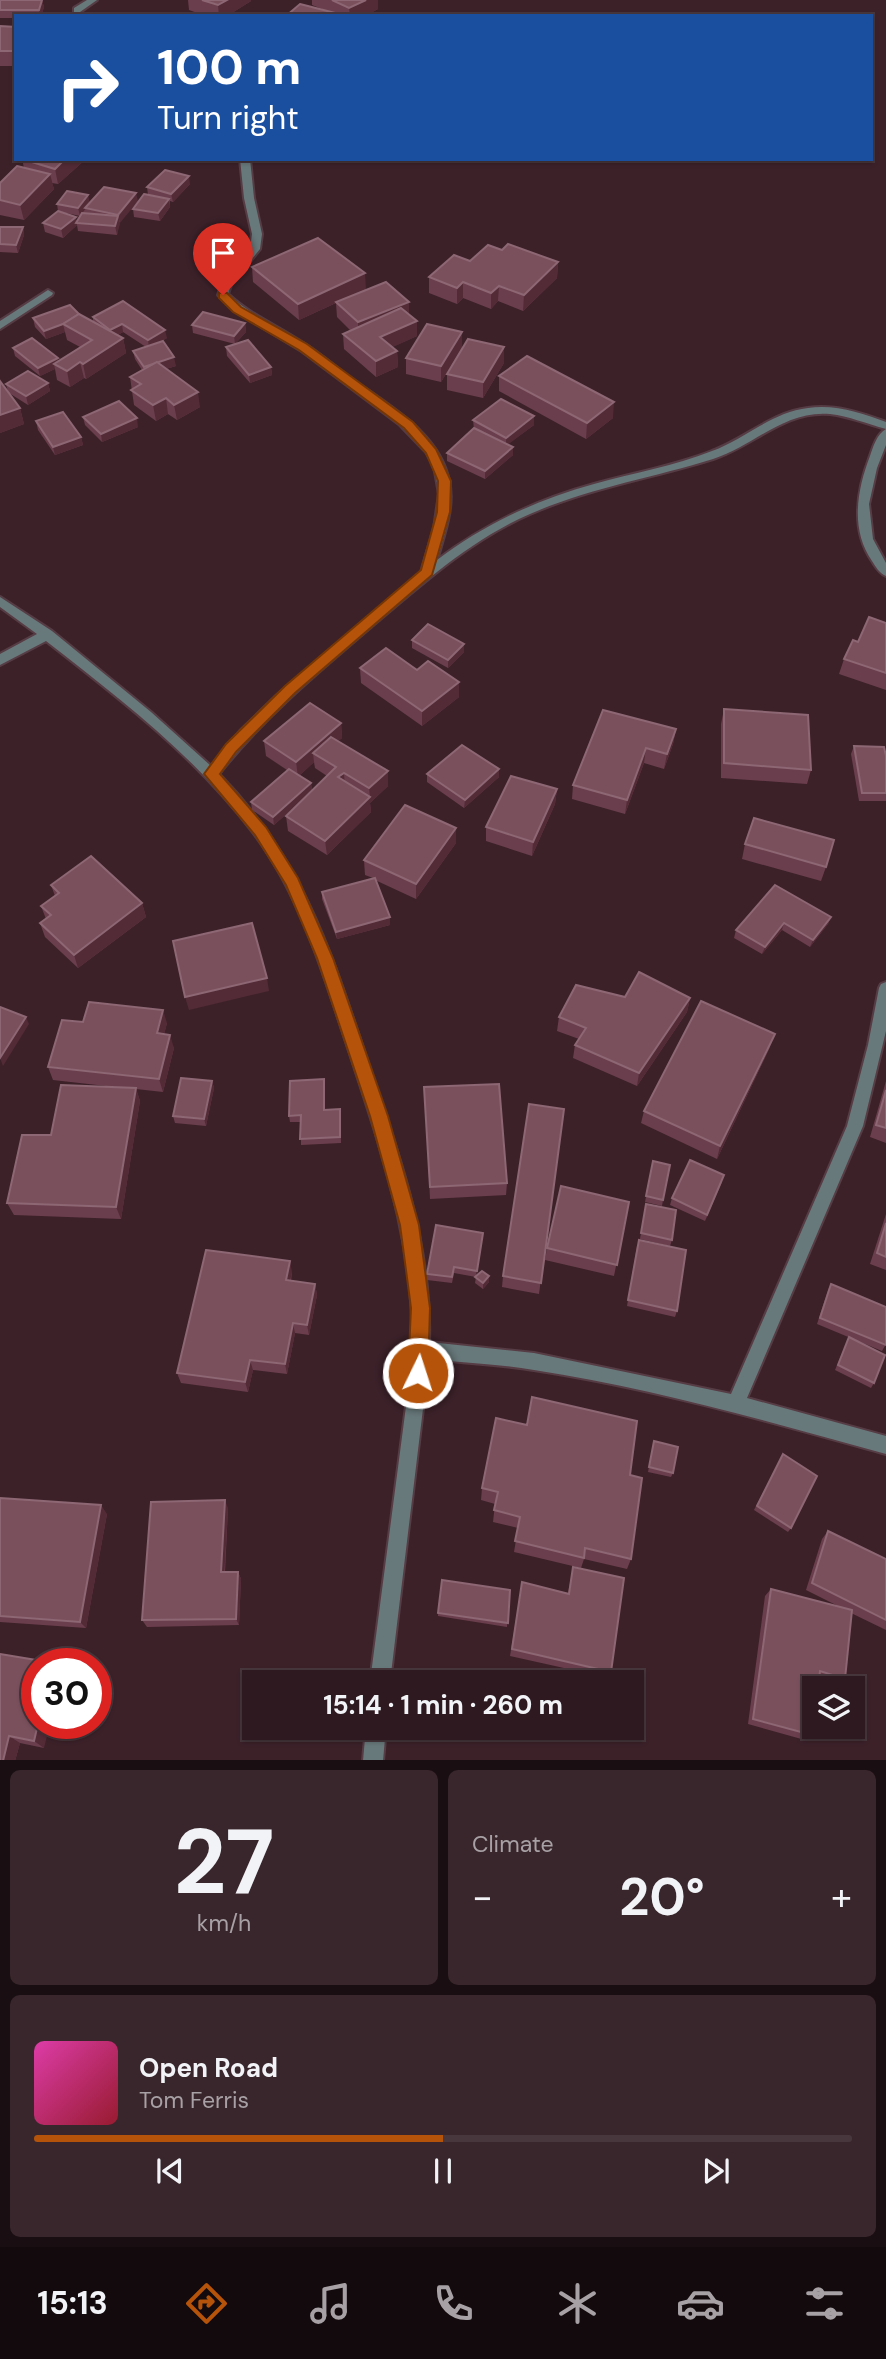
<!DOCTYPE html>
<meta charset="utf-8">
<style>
body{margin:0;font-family:"DM Sans",sans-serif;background:#39262c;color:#f1f3f6;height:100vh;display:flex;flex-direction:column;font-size:26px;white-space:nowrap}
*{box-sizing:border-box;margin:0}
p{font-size:23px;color:#a7a0a4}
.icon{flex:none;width:38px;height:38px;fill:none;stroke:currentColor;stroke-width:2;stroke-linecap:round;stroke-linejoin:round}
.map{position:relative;height:1760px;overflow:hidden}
.details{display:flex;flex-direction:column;gap:10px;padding:10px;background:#190e11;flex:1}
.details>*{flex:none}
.top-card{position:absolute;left:14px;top:14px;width:859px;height:147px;border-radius:0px;box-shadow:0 2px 5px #0004,0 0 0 2px #48383d;background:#1a4fa0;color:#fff;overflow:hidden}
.fabs{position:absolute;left:802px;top:1676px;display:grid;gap:14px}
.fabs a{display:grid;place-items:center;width:63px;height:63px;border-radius:0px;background:#2d191f;box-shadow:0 2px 5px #0004,0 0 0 2px #48383d;font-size:35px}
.speed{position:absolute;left:21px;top:1648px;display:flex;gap:14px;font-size:35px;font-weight:700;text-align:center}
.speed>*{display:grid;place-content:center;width:91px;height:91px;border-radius:50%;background:#2d191f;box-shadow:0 2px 5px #0004,0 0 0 2px #48383d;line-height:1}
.speed .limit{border:10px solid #d22;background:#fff;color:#111}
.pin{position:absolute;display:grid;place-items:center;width:60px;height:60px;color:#fff;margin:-72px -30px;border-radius:50% 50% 50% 0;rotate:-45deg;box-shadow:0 0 7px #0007}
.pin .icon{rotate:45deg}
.me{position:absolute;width:77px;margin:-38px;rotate:4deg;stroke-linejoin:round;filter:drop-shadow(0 0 5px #0008)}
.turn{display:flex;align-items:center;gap:24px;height:147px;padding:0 28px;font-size:32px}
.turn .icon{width:91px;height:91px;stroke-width:2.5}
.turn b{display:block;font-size:49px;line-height:60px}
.big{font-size:52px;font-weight:700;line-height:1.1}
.details .tile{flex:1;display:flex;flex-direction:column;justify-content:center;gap:10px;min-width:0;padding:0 24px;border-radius:10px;background:#39262c}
.details .dial{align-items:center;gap:0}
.dial b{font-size:91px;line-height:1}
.song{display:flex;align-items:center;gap:21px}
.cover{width:84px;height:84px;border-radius:10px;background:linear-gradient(135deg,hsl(320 70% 55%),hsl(350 70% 35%))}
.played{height:7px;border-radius:4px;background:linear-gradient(90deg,#b45309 50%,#48383d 50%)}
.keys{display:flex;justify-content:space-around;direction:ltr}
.heat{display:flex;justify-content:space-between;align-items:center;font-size:38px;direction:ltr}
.details .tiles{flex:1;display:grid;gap:10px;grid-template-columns:1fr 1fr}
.tile:last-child{grid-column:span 2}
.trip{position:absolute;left:242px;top:1670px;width:402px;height:70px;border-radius:0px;background:#2d191f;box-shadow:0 2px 5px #0004,0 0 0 2px #48383d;font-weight:700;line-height:70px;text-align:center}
.tab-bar{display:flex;height:112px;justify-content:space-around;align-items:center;background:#120a0c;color:#a7a0a4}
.tab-bar .icon{width:49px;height:49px}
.tab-bar .on{color:#b45309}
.tab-bar b{font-size:32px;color:#f1f3f6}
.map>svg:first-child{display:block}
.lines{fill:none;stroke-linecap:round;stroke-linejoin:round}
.street-casing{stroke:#563c44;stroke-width:4}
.street{fill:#68797b;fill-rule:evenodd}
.wall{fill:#6b3e4d;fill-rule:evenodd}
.shaded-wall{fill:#522b37}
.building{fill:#7a505d;stroke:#8d6773;stroke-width:2}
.route{fill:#b45309;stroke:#753606;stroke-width:2}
</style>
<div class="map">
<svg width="886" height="1761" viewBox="0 0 886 1761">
<rect width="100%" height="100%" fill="#3c2129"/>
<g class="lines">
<g class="street-casing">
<g id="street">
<polygon points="87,0 97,0 80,12 74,12 74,8"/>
<path d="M240,159H250L254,198L262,234L260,249L231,285L228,294C249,314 276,325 300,341C317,351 332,364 348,376C385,404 439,431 449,481C455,507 444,535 437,560C485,524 536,500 594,484C633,473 674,466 712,451C745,439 772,412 808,408C835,404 862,413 886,422V445L877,468L869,504L873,539L886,563V576C879,573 876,567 872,561C850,529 857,490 870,456C873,447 877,434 886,429C867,424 849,416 830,414C784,410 754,446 713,459C652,478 589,488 530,514C470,540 421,585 371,627C317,673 263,718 219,774C305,862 332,956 370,1069C400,1156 432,1249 429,1342L534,1353L731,1394L847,1126L868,1045L879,988L881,984L886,982V1031L863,1126L747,1398L886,1436V1454C771,1422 652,1388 534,1370C500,1364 464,1363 429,1359L390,1682H370L411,1368C420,1258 382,1152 348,1048C323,973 301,895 252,831C195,756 119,698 46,641L0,665V654L37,634L0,607V597L52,631L151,712L211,766L240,731L277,695L421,572L434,528L439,494L434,466L426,452L400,425L300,350L235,311L218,295L222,283L250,249L252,234L244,198Z"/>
<polygon points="48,290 53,293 52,295 0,329 0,321"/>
<polygon points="366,1727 386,1727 383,1761 363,1761"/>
</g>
</g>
<use href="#street" class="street"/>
</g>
<g class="wall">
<polygon points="0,0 42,0 44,7 41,16 16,16 16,18 0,18"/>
<polygon points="188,0 251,0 251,1 227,16 206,16 189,10"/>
<polygon points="312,0 378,0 378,9 365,16 286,16 322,9 312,5"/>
<polygon points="0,26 16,27 16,66 0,66"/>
<polygon points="22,159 86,159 58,184 52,183 54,189 24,220 0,215 0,183 24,168"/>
<polygon points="190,184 173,202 170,201 170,207 160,221 134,217 133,209 148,195 147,187"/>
<path d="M138,201L119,223L117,235L78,231L77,225L63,238L45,232L43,223L58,211L57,204ZM66,213L80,216L77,222Z"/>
<polygon points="0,227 23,227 24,235 18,253 0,252"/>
<polygon points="502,250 558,262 557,278 523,311 498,301 491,309 463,298 457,304 429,293 429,277"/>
<polygon points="252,267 366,289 354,295 409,302 409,314 417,336 392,347 397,351 398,367 376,377 344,349 343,334 350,330 337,317 336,303 299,320 253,282"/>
<polygon points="123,301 167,338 160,342 176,366 166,369 200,407 177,420 168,414 156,421 134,405 130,377 142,370 135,359 133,351 146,347 123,332 118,335 123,338 126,353 86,379 84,378 70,387 57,380 55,369 40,376 15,356 13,348 58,358 58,361 80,347 67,340 65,332 46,339 35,327 33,318 79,314 93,321 93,317"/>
<polygon points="245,323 246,332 235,344 193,333 192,325"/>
<polygon points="226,347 271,367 272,375 250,383 227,356"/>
<polygon points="462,348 441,382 406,374 406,358"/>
<polygon points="504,363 483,398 447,390 447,374"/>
<polygon points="499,376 613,418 586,439 499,391"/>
<polygon points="0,381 8,392 6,384 48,383 50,391 28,405 9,393 20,408 24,424 0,433"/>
<polygon points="534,416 534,425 508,444 513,447 513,455 485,479 447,461 447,453 474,429 473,420"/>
<polygon points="83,417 138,427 102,442 85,425"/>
<polygon points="36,421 81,437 83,445 55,455 38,430"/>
<polygon points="886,623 886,690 839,674 844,659 858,642"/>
<polygon points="412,640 464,644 464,652 448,668 412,648"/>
<polygon points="360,668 459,682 459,697 422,726 361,683"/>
<polygon points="724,709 811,770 807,784 721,778 721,724"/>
<path d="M341,723L342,738L338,741L388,786L370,803L371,812L327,855L288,831L286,816L311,792L274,825L252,810L251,802L287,770L266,756L264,741ZM314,762L315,768L327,776L312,791L311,783L299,776Z"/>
<polygon points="676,729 673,744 664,769 644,763 625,814 572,799 573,785"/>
<polygon points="854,746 886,756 886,801 859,801 851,754"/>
<polygon points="499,769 499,777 464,808 427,782 427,774"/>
<polygon points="557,789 555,804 532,856 486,841 486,827"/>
<polygon points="456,843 416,899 375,880 390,925 337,939 322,899 322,892 373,878 365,875 364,860"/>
<polygon points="745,844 826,867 821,881 742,859"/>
<polygon points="51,885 142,903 146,917 78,968 45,937 40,923 46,919 41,906 55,896"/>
<polygon points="775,885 831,917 828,924 810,947 782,930 762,954 734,938 736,930"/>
<polygon points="625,997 690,998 687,1012 637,1086 573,1058 575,1045 579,1039 557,1031 559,1017"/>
<polygon points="83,1022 167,1023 164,1034 174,1048 163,1092 136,1089 140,1101 121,1219 14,1215 7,1203 115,1087 53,1080 48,1067"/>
<polygon points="770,1047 717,1159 641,1123 644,1111"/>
<polygon points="212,1081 214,1088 206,1126 175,1123 173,1116"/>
<polygon points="886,1081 886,1143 870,1137"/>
<polygon points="325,1086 325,1110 340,1109 341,1143 301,1145 301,1122 290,1122 289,1116"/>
<polygon points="425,1100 507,1183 506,1195 430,1199"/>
<polygon points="564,1109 539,1294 502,1287 503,1276"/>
<polygon points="653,1161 663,1200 662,1206 645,1202"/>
<polygon points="722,1182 705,1221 670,1205 672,1198"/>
<polygon points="629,1202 614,1276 545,1260 547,1248"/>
<polygon points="646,1204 672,1240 670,1246 640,1239"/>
<polygon points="886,1214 886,1270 870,1264"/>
<polygon points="483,1233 476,1276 489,1282 483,1289 475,1283 476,1277 454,1273 452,1283 427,1280 427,1274"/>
<polygon points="637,1246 677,1311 675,1317 627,1306"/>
<polygon points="292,1272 291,1281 315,1284 317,1295 309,1335 295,1333 287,1374 253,1370 248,1392 181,1383 177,1373"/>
<polygon points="831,1284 886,1344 882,1351 817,1324 828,1290"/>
<polygon points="849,1337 874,1383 871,1388 835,1370"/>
<polygon points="654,1441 673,1473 671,1477 648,1472"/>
<polygon points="783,1454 791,1528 788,1532 754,1510"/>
<polygon points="630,1475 631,1559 627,1569 584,1559 581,1568 514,1552 518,1528 493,1522 495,1504 481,1500 482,1488"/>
<polygon points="0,1498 107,1514 86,1628 0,1622"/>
<polygon points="228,1508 225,1572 238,1572 241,1579 239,1625 147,1627 142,1620"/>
<polygon points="828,1531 886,1559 886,1630 851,1613 845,1679 838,1685 819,1679 812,1735 805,1740 748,1724 765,1596 771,1589 840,1607 806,1590 822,1539"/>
<polygon points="573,1567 611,1672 609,1678 510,1656 522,1582 568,1593"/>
<polygon points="510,1590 507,1627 438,1616 438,1613"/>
<polygon points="0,1654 54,1663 55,1664 37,1664 44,1748 20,1743 15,1761 0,1761"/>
</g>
<g class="shaded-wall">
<polygon points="42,0 44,7 41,16 40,16 39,10"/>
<polygon points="227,0 251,0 251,1 227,16 219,16 218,5"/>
<polygon points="366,0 378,0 378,9 365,16 350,16 349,8"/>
<polygon points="65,159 86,159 58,184 55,169"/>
<polygon points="50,174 54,189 24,220 20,205"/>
<polygon points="189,176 190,184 173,202 171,194"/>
<polygon points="136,193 138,201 120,223 118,215"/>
<polygon points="88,195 90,203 80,216 78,208"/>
<polygon points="169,199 170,207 160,221 158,213"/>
<polygon points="118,216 120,224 117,235 115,226"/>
<polygon points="76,217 77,225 63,238 61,229"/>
<polygon points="23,227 24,235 18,253 16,245"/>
<polygon points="558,262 557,278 523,311 524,295"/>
<polygon points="365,273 366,289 299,320 298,304"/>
<polygon points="463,282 463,298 457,304 457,288"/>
<polygon points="499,286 498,301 491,309 491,293"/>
<polygon points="409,302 409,318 358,338 358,322"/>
<polygon points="81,317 63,324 65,332 46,339 44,331"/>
<polygon points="417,321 417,336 380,353 380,337"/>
<polygon points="245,323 246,332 235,344 234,336"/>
<polygon points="122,324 123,332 112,338 110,330"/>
<polygon points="165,330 167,338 149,349 148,340"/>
<polygon points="462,332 462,348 441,382 441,366"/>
<polygon points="123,338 126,353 86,379 83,364"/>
<polygon points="504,347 504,363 483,398 483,382"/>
<polygon points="397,351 398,367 376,377 376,361"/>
<polygon points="174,357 176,366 145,375 144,367"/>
<polygon points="58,358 60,366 54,364 55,369 40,376 38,368"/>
<polygon points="80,362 84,378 70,387 67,371"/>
<polygon points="271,367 272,375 250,383 249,375"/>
<polygon points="48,383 50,391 28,405 26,396"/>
<polygon points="198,392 200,407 177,420 174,405"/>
<polygon points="166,398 168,414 156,421 153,405"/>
<polygon points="614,402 613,418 586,439 587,423"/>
<polygon points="20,408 24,424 0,433 0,415"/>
<polygon points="534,416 534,425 506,446 506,438"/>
<polygon points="137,418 138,427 102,442 101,434"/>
<polygon points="81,437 83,445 55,455 53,447"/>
<polygon points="513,447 513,455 485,479 485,471"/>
<polygon points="464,644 464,652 448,668 448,660"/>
<polygon points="459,682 459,697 422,726 422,711"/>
<polygon points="341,723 342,738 320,757 313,753 314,762 298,777 296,762"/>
<polygon points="676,729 673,744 664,769 667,754"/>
<polygon points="646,748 644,763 625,814 627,800"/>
<polygon points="499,769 499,777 464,808 465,800"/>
<polygon points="388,771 388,786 370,803 371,812 327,855 325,841 370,797 369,788"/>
<polygon points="344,773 345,788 338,777"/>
<polygon points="311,783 312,791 274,825 273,817"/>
<polygon points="557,789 555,804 532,856 533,842"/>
<polygon points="456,828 456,843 416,899 416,884"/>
<polygon points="142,903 146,917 78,968 74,955"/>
<polygon points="390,917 390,925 337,939 336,932"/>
<polygon points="831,917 828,924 810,947 813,940"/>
<polygon points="784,923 782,930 762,954 765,947"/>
<polygon points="267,978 269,991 189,1010 185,997"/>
<polygon points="690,998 687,1012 637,1086 639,1073"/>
<polygon points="163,1010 167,1023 161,1047 157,1033"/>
<polygon points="26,1017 29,1024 3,1066 0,1058"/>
<polygon points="775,1034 770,1047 717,1159 720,1146"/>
<polygon points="170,1035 174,1048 163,1092 159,1079"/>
<polygon points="212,1081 214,1088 206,1126 204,1119"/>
<polygon points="136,1088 140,1101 121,1219 116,1207"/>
<polygon points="290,1261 292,1272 288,1291 286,1280"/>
<polygon points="489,1276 489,1282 483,1289 483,1283"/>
<polygon points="315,1284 317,1295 309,1335 307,1325"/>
<polygon points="293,1323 295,1333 287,1374 285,1364"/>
<polygon points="250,1360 253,1370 248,1392 245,1382"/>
<polygon points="225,1500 228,1508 224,1579 221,1572"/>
<polygon points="101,1505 107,1514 86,1628 80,1622"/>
<polygon points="238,1572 241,1579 239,1625 236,1619"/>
<polygon points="38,1724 50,1724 44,1748 34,1741"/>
<polygon points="9,1736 20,1743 15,1761 3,1761"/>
</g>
<g class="building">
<polygon points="0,0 42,0 39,10 0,10"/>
<polygon points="202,0 227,0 218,5"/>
<polygon points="332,0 366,0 349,8"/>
<polygon points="300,4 343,15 286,16"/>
<polygon points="0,26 16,27 16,51 0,51"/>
<polygon points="22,159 65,159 55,169"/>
<polygon points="17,166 50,174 20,205 0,200 0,183"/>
<polygon points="165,170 189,176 171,194 147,187"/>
<polygon points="104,187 136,193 118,215 85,208"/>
<polygon points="67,191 88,195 78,208 57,204"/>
<polygon points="144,194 169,199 158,213 133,209"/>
<polygon points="58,211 76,217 61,229 43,223"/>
<polygon points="82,213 118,216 115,226 76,223"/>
<polygon points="0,227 23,227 16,245 0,244"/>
<polygon points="318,238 365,273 298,304 252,267"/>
<polygon points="508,244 558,262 524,295 499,286 491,293 463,282 457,288 429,277 454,255 470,261 488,245 502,250"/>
<polygon points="386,282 409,302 358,322 336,302"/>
<polygon points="123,301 165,330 148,340 122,324 110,330 93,317"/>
<polygon points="70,305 79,314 63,324 44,331 33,318"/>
<polygon points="401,308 417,321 380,337 397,351 376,361 343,334"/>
<polygon points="203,312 245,323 234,336 192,325"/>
<polygon points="79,314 123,338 83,364 80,362 67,371 54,364 92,340 63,324"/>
<polygon points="427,324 462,332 441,366 406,358"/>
<polygon points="32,338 58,358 38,368 13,348"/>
<polygon points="468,339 504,347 483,382 447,374"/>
<polygon points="248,340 271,367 249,375 226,347"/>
<polygon points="163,341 174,357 144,367 133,351"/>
<polygon points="527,356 614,402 587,423 499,376"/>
<polygon points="157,362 198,392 174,405 166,398 153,405 131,390 141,384 130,377"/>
<polygon points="28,371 48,383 26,396 6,384"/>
<polygon points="0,381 20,408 0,415"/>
<polygon points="501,399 534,416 506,438 473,420"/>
<polygon points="119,401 137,418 101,434 83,417"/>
<polygon points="63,412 81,437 53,447 36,421"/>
<polygon points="474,428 513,447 485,471 447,453"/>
<polygon points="869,617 886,623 886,673 844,659 853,640 858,642"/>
<polygon points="428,624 464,644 448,660 412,640"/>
<polygon points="386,648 417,670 428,661 459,682 422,711 360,668"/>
<polygon points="310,703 341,723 296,762 264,741"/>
<polygon points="724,709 808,715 811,770 724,763"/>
<polygon points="603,710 676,729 667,754 646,748 627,800 573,785"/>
<polygon points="331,737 388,771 369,788 344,773 338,777 370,797 325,841 286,816 336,767 313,753"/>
<polygon points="462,745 499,769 465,800 427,774"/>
<polygon points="854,746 884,747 886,756 886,793 862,793"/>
<polygon points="289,769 311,783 273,817 251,802"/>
<polygon points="511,776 557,789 533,842 486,827"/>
<polygon points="405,805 456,828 416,884 364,860"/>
<polygon points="754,818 834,840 826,867 745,844"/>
<polygon points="91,856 142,903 74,955 40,923 51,915 41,906 59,893 51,885"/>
<polygon points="375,878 390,917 336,932 322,892"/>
<polygon points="775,885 831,917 813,940 784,923 765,947 736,930"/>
<polygon points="252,923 267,978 185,997 173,941"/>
<polygon points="639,972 690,998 639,1073 575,1045 586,1028 559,1017 576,985 625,997"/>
<polygon points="701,1001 775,1034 720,1146 644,1111"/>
<polygon points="89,1002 163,1010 157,1033 170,1035 159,1079 48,1067 62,1020 83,1022"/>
<polygon points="0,1007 26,1017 0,1058"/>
<polygon points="181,1078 212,1081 204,1119 173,1116"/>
<polygon points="324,1079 324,1110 340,1109 340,1137 300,1139 301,1115 289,1116 290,1081"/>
<polygon points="499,1084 507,1183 430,1187 424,1087"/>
<polygon points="61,1085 136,1088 116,1207 7,1203 22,1135 51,1135"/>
<polygon points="886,1090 886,1128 876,1125"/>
<polygon points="529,1104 564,1109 541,1283 503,1276"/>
<polygon points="690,1160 724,1175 707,1215 672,1198"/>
<polygon points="653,1161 670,1165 663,1200 646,1196"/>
<polygon points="561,1186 629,1202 617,1265 547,1248"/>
<polygon points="646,1204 676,1210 672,1240 641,1233"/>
<polygon points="886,1223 886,1257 877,1253"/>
<polygon points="436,1225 483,1233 477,1271 454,1267 452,1277 427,1274"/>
<polygon points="639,1240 686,1250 677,1311 628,1300"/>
<polygon points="206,1250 290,1261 286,1280 315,1284 307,1325 293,1323 285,1364 250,1360 245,1382 177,1373"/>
<polygon points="482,1271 489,1276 483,1283 475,1277"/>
<polygon points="831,1284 886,1307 886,1345 820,1318"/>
<polygon points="849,1337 885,1355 874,1383 838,1365"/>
<polygon points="532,1397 637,1421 630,1475 642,1478 631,1559 585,1548 584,1558 515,1541 520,1517 494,1510 498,1492 482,1488 496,1418 527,1425"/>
<polygon points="654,1441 678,1447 673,1473 649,1467"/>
<polygon points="783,1454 817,1476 791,1528 757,1506"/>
<polygon points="0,1498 101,1505 80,1622 0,1616"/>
<polygon points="225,1500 221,1572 238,1572 236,1619 142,1620 151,1502"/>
<polygon points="828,1531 886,1559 886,1620 812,1583"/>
<polygon points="573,1567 624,1578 611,1672 512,1649 522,1582 569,1594"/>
<polygon points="442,1580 510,1590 508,1623 438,1613"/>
<polygon points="771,1589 852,1610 845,1679 820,1671 818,1689 814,1689 814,1719 812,1735 753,1719"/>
<polygon points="0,1654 54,1663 53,1664 37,1664 37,1724 38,1724 34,1741 9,1736 3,1761 0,1761"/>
</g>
<polygon class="route" points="219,293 227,293 241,307 307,344 413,422 436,449 451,481 450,512 432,575 295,693 236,752 220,774 266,827 298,878 333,958 388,1116 419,1225 430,1308 428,1373 425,1380 418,1383 411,1380 408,1373 411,1308 400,1225 370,1116 317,958 286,885 255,835 204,774 226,744 285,686 421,570 437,512 438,481 426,453 404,428 299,350 233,312 219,298"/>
</svg>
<div class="fabs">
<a><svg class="icon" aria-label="layers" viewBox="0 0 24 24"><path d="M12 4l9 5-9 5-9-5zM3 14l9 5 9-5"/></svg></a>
</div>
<div class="speed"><div class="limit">30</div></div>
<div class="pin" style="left:223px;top:295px;background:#d93025"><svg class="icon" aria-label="arrive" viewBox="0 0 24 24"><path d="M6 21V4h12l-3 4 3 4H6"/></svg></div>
<svg class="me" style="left:418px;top:1373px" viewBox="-20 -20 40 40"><circle r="17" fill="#b45309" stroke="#fff" stroke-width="3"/><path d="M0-11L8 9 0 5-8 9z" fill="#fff"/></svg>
<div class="trip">15:14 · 1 min · 260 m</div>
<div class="top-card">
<div class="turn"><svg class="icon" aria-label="right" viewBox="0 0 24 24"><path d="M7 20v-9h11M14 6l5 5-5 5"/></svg><div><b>100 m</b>Turn right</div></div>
</div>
</div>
<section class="details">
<div class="tiles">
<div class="tile dial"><b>27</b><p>km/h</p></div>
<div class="tile"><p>Climate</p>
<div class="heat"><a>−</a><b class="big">20°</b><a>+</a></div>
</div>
<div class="tile">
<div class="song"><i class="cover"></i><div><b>Open Road</b><p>Tom Ferris</p></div></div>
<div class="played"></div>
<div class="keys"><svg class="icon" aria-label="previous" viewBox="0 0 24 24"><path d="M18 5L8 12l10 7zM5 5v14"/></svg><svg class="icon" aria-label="pause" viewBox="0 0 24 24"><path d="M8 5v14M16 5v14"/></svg><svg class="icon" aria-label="next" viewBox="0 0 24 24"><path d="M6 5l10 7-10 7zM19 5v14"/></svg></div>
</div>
</div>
</section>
<nav class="tab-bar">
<b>15:13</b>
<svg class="icon on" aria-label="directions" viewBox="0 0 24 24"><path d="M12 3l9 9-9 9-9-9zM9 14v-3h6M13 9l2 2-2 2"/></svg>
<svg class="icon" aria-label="music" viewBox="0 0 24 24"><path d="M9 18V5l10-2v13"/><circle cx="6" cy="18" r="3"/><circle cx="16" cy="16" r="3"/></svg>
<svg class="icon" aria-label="phone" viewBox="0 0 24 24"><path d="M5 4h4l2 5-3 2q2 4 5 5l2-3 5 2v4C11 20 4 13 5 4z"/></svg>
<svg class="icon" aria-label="climate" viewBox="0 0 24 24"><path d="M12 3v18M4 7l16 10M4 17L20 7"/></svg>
<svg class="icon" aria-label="car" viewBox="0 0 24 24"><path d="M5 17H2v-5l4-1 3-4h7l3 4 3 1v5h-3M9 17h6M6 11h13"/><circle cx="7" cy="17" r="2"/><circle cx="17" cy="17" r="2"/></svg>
<svg class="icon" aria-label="filters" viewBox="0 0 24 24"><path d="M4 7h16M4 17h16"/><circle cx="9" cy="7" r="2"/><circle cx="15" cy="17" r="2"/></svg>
</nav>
